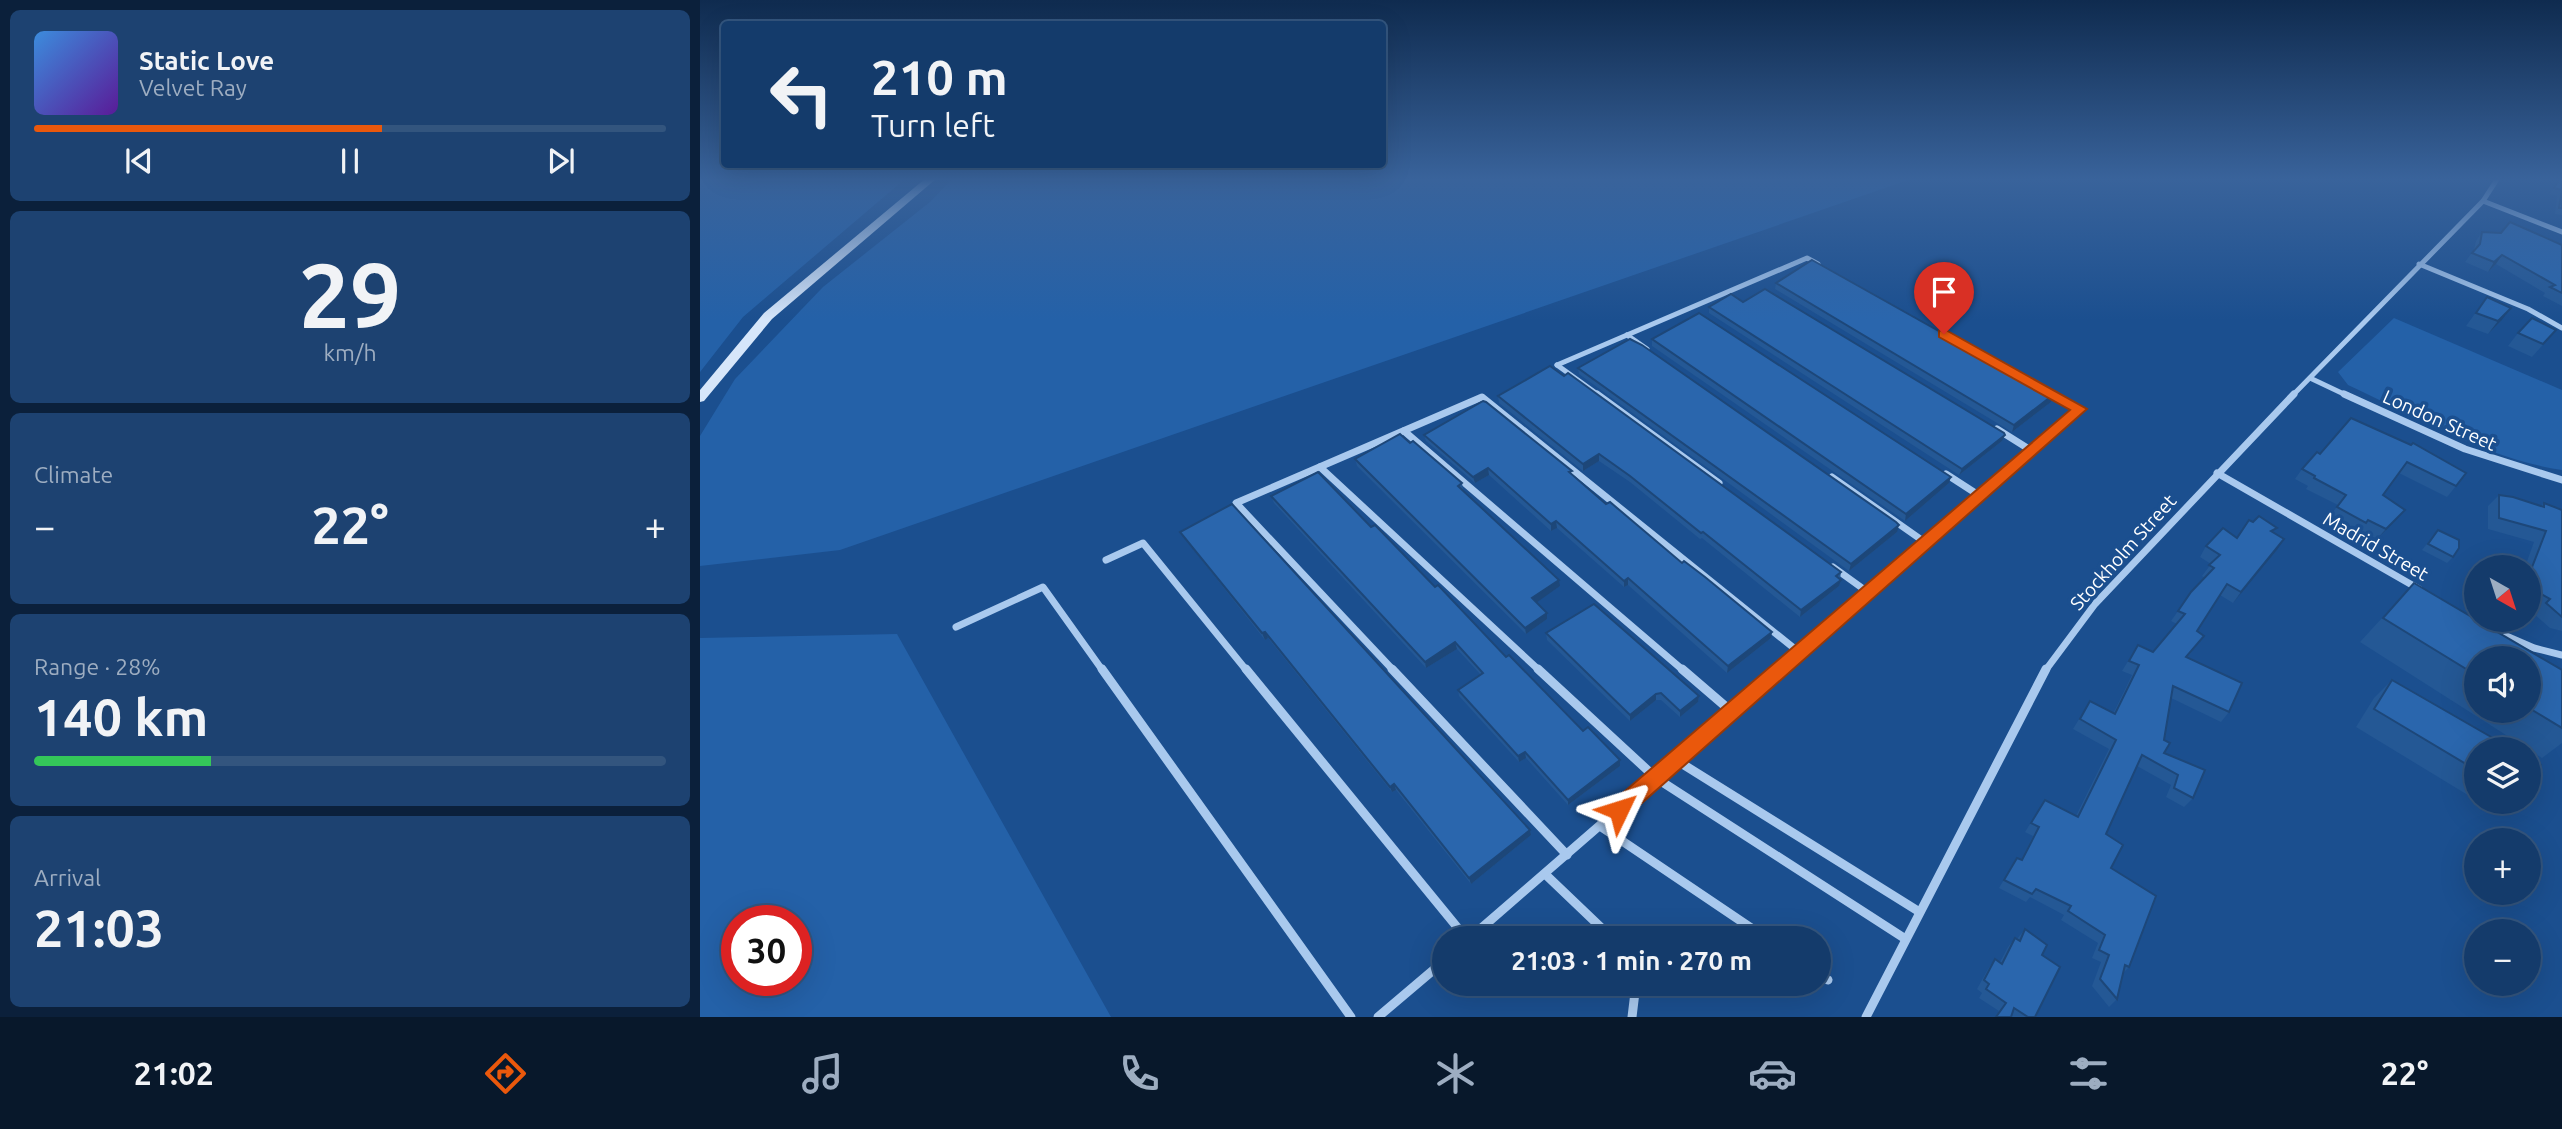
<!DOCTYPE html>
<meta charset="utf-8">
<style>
body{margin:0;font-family:Ubuntu,sans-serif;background:#1d4271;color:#f1f3f6;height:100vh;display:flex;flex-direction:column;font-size:26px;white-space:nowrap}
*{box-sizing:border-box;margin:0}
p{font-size:23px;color:#9dadc1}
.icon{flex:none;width:38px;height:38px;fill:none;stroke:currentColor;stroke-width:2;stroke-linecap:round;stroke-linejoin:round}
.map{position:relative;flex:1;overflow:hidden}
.drawer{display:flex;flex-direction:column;gap:10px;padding:10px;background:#0b203b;width:700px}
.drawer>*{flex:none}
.top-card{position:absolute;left:21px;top:21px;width:665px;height:147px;border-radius:7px;box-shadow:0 7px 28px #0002,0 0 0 2px #33557e;background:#143b6b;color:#f1f3f6;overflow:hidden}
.needle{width:46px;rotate:141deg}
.tools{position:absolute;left:1764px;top:555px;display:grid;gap:14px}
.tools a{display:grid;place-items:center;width:77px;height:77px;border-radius:50%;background:#143b6b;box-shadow:0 7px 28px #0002,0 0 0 2px #33557e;font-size:35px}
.speed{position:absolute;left:21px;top:905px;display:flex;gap:14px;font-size:35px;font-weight:700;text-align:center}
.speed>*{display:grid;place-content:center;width:91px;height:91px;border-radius:50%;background:#143b6b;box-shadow:0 7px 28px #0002,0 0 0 2px #33557e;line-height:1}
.speed .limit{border:10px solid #d22;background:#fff;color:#111}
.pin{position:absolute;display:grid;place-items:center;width:60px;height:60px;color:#fff;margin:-72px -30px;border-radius:50% 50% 50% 0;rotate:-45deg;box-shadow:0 0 7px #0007}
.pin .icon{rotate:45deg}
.me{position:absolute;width:77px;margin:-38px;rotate:49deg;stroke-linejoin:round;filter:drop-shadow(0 0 5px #0008)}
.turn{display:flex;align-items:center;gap:24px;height:147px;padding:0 35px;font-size:32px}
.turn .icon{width:91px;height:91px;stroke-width:2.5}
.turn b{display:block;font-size:49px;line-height:60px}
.big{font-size:52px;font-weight:700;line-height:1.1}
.drawer .tile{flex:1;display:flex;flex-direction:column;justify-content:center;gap:10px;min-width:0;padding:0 24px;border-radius:10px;background:#1d4271}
.drawer .dial{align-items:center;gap:0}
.dial b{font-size:91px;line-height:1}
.song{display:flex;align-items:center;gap:21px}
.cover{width:84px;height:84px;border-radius:10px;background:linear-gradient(135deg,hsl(210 70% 55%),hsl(270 70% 35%))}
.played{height:7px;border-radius:4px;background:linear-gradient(90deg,#ea580c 55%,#33557e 55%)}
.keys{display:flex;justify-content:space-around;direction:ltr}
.heat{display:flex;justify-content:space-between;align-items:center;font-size:38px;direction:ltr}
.charge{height:10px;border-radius:5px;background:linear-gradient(90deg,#34c759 28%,#33557e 0)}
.trip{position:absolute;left:732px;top:926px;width:399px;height:70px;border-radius:35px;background:#143b6b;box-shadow:0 7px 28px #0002,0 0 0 2px #33557e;font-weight:700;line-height:70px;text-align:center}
.tab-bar{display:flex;height:112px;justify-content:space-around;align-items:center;background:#08182b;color:#9dadc1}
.tab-bar .icon{width:49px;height:49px}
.tab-bar .on{color:#ea580c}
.tab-bar b{font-size:32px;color:#f1f3f6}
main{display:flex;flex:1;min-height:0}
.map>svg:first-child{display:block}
.green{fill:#2461a8;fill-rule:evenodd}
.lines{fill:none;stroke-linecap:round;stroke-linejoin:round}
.street-far2{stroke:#a9c9ee;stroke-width:5}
.street-far1{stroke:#a9c9ee;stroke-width:7}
.street{stroke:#a9c9ee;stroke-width:9}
.secondary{fill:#d6e6fa;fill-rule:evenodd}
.wall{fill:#245895;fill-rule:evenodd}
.shaded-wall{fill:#1d4779}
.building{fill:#2a66ad;stroke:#1d4779;stroke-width:2}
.route{fill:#ea580c;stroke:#983908;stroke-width:2}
.labels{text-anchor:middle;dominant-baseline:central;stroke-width:7;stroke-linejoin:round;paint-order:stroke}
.street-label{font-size:19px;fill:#fff;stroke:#1b4f8f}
</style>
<main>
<section class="drawer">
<div class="tile">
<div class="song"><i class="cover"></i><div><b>Static Love</b><p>Velvet Ray</p></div></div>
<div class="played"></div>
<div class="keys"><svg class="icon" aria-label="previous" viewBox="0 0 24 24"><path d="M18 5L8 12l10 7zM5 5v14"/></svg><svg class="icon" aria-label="pause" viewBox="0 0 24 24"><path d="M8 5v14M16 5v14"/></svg><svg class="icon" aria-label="next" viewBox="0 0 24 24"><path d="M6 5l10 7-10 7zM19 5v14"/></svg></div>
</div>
<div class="tile dial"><b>29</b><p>km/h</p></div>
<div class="tile"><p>Climate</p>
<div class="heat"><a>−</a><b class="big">22°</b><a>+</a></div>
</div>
<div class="tile"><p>Range · 28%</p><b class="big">140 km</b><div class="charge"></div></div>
<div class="tile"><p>Arrival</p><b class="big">21:03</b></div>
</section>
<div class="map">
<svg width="1862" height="1017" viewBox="0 0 1862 1017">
<rect width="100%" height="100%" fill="#1b4f8f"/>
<g class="green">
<polygon points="0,178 206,178 43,317 0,372"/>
<polygon points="253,178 1214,178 140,550 0,566 0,436 35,379 123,287 230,202"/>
<path d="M1694,318L1862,390V470C1787,459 1717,417 1648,385L1638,372Z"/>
<path d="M197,634L411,1017H0V638ZM37,920H96V980H37Z"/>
</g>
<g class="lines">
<g class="street-far2">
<polyline points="1783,201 1862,232"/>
<polyline points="1719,264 1828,309 1862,328"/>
<polyline points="927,335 947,349"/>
<polyline points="1257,341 1357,396"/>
<polyline points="857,365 1107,258 1118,264"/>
<polyline points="857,365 900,396"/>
<polyline points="1610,378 1648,396"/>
<polyline points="1592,396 1783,201 1798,178"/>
</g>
<g class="street-far1">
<polyline points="897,394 1019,483"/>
<polyline points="1644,394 1765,449 1862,480"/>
<polyline points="1297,429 1332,451"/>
<polyline points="704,431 984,671"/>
<polyline points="620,467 840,671"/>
<polyline points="1517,473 1719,589"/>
<polyline points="1246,474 1280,496"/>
<polyline points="1132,477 1226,543"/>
<polyline points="406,560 443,543 547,671"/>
<polyline points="1133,567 1169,593"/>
<polyline points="256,627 343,587 403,671"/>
<polyline points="1797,632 1834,648 1862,655"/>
<polyline points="694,671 536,503 782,397 1100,653"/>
<polyline points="1078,671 1380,409 1353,394"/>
<polyline points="1345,671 1395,604 1594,394"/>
</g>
<g class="street">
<polyline points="402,669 651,1017"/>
<polyline points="546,669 766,938"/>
<polyline points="692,669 867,855"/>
<polyline points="838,669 956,778 1204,938"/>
<polyline points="982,669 1032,712"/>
<polyline points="976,760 1218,911"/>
<polyline points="900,826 1066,938"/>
<polyline points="845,874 912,938"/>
<polyline points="770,938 1080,669"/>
<polyline points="1118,973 1128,980"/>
<polyline points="678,1017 744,961"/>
<polyline points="932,1017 936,984"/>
<polyline points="1166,1017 1346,669"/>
</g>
<polygon class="secondary" points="226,178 237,178 72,319 4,401 0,402 0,390 64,313"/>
</g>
<g class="wall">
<polygon points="1851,178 1862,178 1862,215 1855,214 1857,196 1849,194 1858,180"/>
<polygon points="1782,232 1862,245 1862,306 1843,296 1845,293 1796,264 1788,272 1765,262 1774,250 1776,241"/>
<polygon points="1076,283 1351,402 1312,432 1075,289"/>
<polygon points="1787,297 1801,321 1788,334 1766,326"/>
<polygon points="1043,302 1302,441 1259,475 1009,313 1009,307"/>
<polygon points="1856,330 1832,357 1808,346 1818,333"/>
<polygon points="952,339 1249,483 1205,521 952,346"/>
<polygon points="878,368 1197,532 1149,571 879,374"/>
<polygon points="864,376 1141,572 1139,586 1100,617 1002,538 1000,539 930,482 899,461 883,471 799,403 798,396"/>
<polygon points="1651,418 1756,486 1747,497 1699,473 1683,495 1705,510 1677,539 1660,530 1657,534 1629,518 1638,505 1606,489 1608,486 1595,479 1602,469 1620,454"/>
<polygon points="724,435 872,475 906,504 1071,638 1027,673 928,585 924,587 857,528 851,531 789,475 775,483 726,441"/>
<polygon points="710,443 762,483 763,490 860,586 836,602 847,619 826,634 657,466 655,459"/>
<polygon points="1799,495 1841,506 1844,503 1862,510 1862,631 1850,628 1834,614 1838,609 1829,604 1829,567 1825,567 1834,542 1788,529 1788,506"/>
<polygon points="571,496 671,527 920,766 868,805 826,758 819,762 759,696 758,690 780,674 757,649 726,668 574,503"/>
<polygon points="1738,530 1753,557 1747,563 1722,550"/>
<polygon points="480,532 830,830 831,835 771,884 696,790 692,792 568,638 565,640 484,538"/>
<polygon points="1573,533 1577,550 1533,603 1520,595 1497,631 1504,636 1487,658 1529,712 1521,722 1471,698 1464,740 1464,753 1493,798 1484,807 1466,797 1471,785 1437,766 1406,834 1411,868 1429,967 1424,972 1417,999 1409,1007 1392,986 1401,962 1392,958 1398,943 1361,920 1364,915 1330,897 1326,902 1299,888 1317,858 1321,860 1333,836 1325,832 1345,800 1376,816 1409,749 1373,729 1384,711 1413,714 1432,675 1422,671 1438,645 1453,652 1477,624 1471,621 1478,611 1505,578 1502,576 1511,564 1500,557 1506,546 1537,538"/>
<path d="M1714,583L1862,670V743L1842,758L1660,642ZM1776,658H1829V710H1776Z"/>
<polygon points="846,633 999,696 998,702 980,717 961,700 956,700 930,721 847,640"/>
<polygon points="1692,680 1776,749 1776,800 1656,727 1674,698"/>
<polygon points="1778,802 1821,802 1802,816"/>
<polygon points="1325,929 1342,955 1335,1017 1295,1017 1299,1011 1279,998 1282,993 1277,989 1288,969 1295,959 1300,962 1308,947 1315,938 1317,939"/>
</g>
<g class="shaded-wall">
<polygon points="1802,255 1796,264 1788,272 1794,262"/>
<polygon points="1811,308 1801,321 1788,334 1798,321"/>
<polygon points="1353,395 1351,402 1312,432 1314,425"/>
<polygon points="1305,435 1302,441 1259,475 1262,469"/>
<polygon points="899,454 899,461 883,471 883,464"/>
<polygon points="788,468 789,475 775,483 773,477"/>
<polygon points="1251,477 1249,483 1205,521 1206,514"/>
<polygon points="1705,510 1696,520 1677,539 1686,529"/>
<polygon points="856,521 857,528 851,531 851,524"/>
<polygon points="1199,525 1197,532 1149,571 1151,564"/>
<polygon points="1584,539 1577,550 1533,603 1541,592"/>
<polygon points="928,578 928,585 924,587 924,581"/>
<polygon points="859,580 860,586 833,605 832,598"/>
<polygon points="1141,580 1139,586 1100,617 1101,610"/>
<polygon points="847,613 847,619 826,634 825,628"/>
<polygon points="565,632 568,638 565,640 562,633"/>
<polygon points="1072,632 1071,638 1027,673 1028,666"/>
<polygon points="755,642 757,649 726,668 725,662"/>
<polygon points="956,694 956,700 930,721 930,715"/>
<polygon points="999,696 998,702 980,717 980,711"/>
<polygon points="825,752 826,758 819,762 818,756"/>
<polygon points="920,760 920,766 868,805 868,800"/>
<polygon points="694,784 696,790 692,792 690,787"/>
<polygon points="830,830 831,835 771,884 769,878"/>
</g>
<g class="building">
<polygon points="1860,178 1862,178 1862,208 1859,208 1862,190 1854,188"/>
<polygon points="1810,222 1862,245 1862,293 1850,287 1855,285 1802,255 1794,262 1772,253 1780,244 1782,232 1801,233"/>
<polygon points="1112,260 1353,395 1314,425 1076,283"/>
<polygon points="1065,289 1304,433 1305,435 1262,469 1009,307 1031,294 1043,302"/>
<polygon points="1787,297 1811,308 1798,321 1776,313"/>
<polygon points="999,313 1251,477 1206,514 952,339"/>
<polygon points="1832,318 1856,330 1843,344 1818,333"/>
<polygon points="930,339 942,345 1196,522 1199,525 1151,564 878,368"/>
<polygon points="850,366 864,376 868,373 1141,572 1136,576 1141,580 1101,610 1003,532 1001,533 930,476 899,454 883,464 798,396"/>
<polygon points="783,401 786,402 872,471 869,472 906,504 910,502 982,563 984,561 1005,577 1072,632 1028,666 928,578 924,581 856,521 851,524 788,468 773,477 724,435"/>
<polygon points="1651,418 1711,445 1713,443 1766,473 1756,486 1707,462 1683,495 1705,510 1686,529 1668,520 1666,523 1637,507 1646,495 1614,478 1615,476 1602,469 1617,452 1620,454"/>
<polygon points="700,434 710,443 713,441 762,483 758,486 859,580 832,598 847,613 825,628 655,459"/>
<polygon points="618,472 671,527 675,525 735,587 738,585 806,657 809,655 883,731 888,727 920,760 868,800 825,752 818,756 758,690 783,673 755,642 725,662 571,496"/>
<polygon points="1799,495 1813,497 1844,507 1844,503 1862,510 1862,617 1846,603 1850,599 1829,587 1829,575 1846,531 1799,518"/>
<polygon points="532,504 830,830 769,878 694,784 690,787 565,632 562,633 480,532"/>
<polygon points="1559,516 1577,528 1571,531 1584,539 1541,592 1527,584 1497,631 1504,636 1486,657 1542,683 1529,712 1473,686 1464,740 1470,743 1464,753 1505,770 1493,798 1474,788 1478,775 1442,755 1406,834 1423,845 1411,868 1456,896 1429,967 1425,965 1417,999 1400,979 1409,955 1399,950 1405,935 1368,911 1371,906 1336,889 1332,894 1304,880 1317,858 1322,860 1339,827 1331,823 1345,800 1378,817 1416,740 1380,719 1390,701 1415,714 1439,665 1429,661 1438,645 1453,652 1485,614 1478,611 1491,592 1514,568 1509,565 1520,555 1506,546 1523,528 1537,538 1549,520 1553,522"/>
<polygon points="1738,530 1759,540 1759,548 1753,557 1728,544"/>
<polygon points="1714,583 1862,670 1862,728 1829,708 1829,658 1776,658 1776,675 1683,618"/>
<polygon points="894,604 999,696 980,711 961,693 956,694 930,715 846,633"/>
<polygon points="1692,680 1812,749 1776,749 1776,770 1674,709"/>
<polygon points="1829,758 1841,765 1829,791"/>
<polygon points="1325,929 1347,945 1342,955 1360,967 1335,1017 1328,1017 1314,1008 1311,1017 1296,1017 1306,1003 1286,989 1289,984 1284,980 1295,959 1302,964 1315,938 1320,941"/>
</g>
<linearGradient id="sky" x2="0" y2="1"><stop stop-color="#0f2b4f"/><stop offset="0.56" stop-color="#39639b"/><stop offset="1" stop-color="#39639b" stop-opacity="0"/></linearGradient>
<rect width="1862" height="320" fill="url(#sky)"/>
<polygon class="route" points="1244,329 1387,409 926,817 919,819 911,817 909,810 911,803 1370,410 1239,337 1239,331"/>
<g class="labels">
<g class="street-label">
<text transform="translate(1740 420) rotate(24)">London Street</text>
<text transform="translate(1676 546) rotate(30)">Madrid Street</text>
<text transform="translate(1423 552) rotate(-48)">Stockholm Street</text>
</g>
</g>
</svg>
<div class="tools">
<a><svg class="needle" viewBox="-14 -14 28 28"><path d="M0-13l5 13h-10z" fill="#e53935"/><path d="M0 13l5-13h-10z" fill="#9dadc1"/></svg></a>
<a><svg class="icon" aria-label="sound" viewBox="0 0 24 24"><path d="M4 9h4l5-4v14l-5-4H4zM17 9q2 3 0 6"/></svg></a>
<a><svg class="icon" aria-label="layers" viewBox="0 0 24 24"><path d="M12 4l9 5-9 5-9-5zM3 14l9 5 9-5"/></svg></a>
<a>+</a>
<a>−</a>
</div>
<div class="speed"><div class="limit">30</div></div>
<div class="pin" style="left:1244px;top:334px;background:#d93025"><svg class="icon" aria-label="arrive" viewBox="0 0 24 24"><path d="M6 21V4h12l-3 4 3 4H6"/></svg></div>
<svg class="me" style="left:919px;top:810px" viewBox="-20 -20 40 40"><path d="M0-17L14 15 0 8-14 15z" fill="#ea580c" stroke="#fff" stroke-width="4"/></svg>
<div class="trip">21:03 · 1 min · 270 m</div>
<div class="top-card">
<div class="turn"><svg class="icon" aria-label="left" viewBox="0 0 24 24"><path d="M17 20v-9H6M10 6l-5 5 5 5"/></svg><div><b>210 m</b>Turn left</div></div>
</div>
</div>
</main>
<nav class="tab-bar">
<b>21:02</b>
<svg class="icon on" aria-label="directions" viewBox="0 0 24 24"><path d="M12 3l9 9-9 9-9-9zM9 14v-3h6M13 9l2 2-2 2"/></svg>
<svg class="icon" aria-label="music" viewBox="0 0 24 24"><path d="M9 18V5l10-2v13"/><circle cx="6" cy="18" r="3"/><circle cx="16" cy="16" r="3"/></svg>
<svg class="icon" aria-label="phone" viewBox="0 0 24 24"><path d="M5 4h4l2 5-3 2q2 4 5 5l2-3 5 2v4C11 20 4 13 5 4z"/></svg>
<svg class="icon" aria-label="climate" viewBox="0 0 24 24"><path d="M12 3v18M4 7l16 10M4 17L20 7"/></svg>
<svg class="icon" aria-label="car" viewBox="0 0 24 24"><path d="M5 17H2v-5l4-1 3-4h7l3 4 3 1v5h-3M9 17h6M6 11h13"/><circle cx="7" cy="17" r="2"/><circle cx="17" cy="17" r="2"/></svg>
<svg class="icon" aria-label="filters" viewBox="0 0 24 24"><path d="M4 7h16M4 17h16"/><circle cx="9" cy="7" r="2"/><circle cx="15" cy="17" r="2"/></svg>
<b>22°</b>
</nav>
